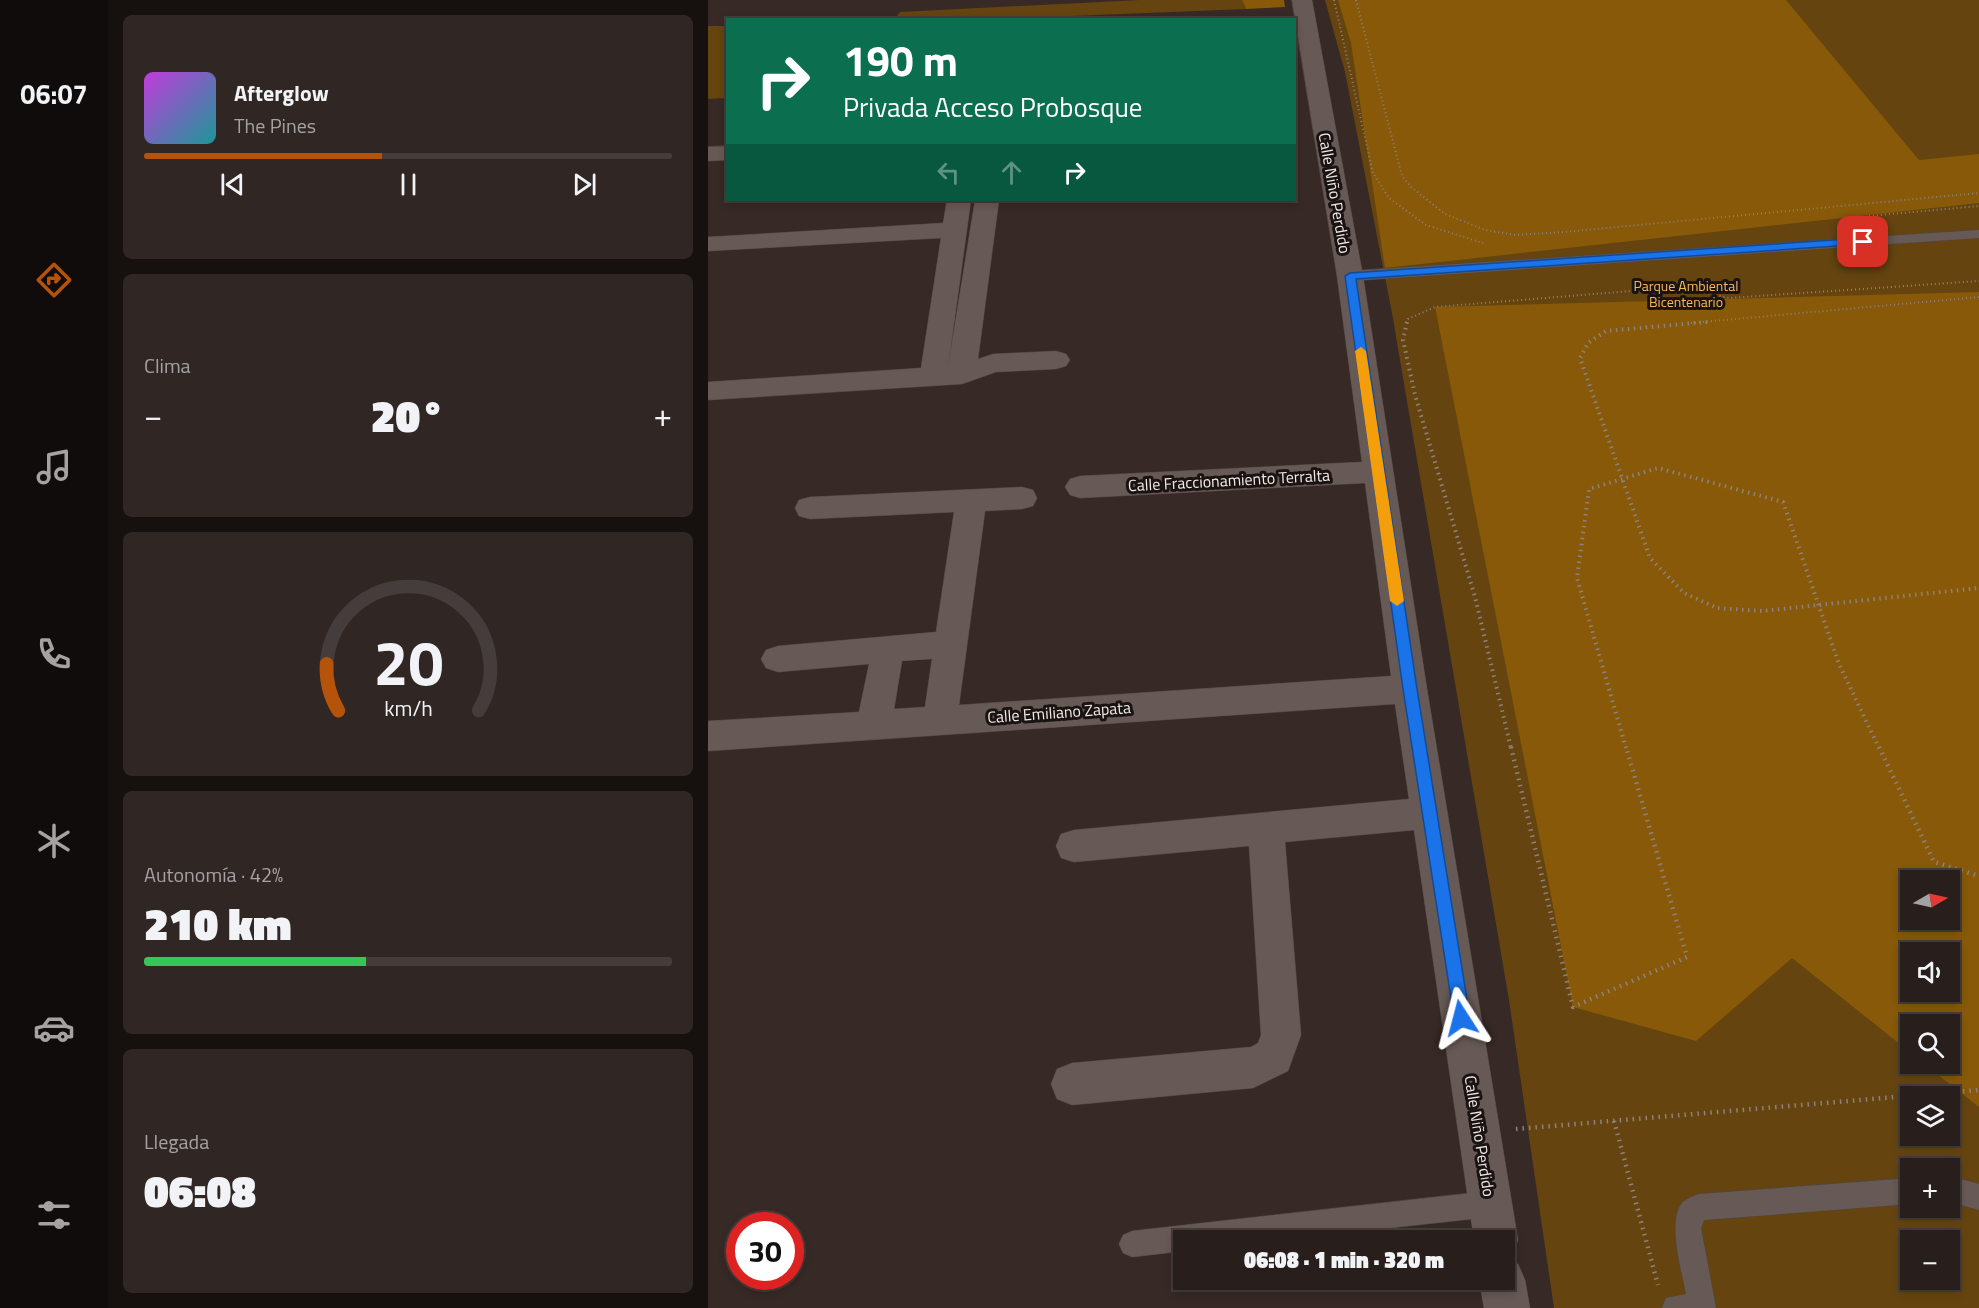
<!DOCTYPE html>
<html lang="es">
<meta charset="utf-8">
<style>
body{margin:0;font-family:"Titillium Web",sans-serif;background:#302725;color:#f1f3f6;height:100vh;display:flex;flex-direction:column;font-size:22px;white-space:nowrap}
*{box-sizing:border-box;margin:0}
p{font-size:20px;color:#a5a2a3}
.icon{flex:none;width:33px;height:33px;fill:none;stroke:currentColor;stroke-width:2;stroke-linecap:round;stroke-linejoin:round}
.map{position:relative;flex:1;overflow:hidden}
.details{display:flex;flex-direction:column;gap:15px;padding:15px;background:#16110f;width:600px}
.details>*{flex:none}
.guide{position:absolute;left:18px;top:18px;width:570px;height:183px;border-radius:0px;box-shadow:0 3px 9px #0003,0 0 0 2px #443d3b;background:#0b6e4f;color:#fff;overflow:hidden}
.needle{width:39px;rotate:81deg}
.controls{position:absolute;left:1192px;top:870px;display:grid;gap:12px}
.controls a{display:grid;place-items:center;width:60px;height:60px;border-radius:0px;background:#281f1c;box-shadow:0 3px 9px #0003,0 0 0 2px #443d3b;font-size:30px}
.speed{position:absolute;left:18px;top:1212px;display:flex;gap:12px;font-size:30px;font-weight:700;text-align:center}
.speed>*{display:grid;place-content:center;width:78px;height:78px;border-radius:50%;background:#281f1c;box-shadow:0 3px 9px #0003,0 0 0 2px #443d3b;line-height:1}
.speed .limit{border:9px solid #d22;background:#fff;color:#111}
.pin{position:absolute;display:grid;place-items:center;width:51px;height:51px;color:#fff;margin:-26px;border-radius:12px;box-shadow:0 3px 9px #0006}
.me{position:absolute;width:66px;margin:-33px;rotate:351deg;stroke-linejoin:round;filter:drop-shadow(0 0 4px #0008)}
.turn{display:flex;align-items:center;gap:21px;height:126px;padding:0 18px;font-size:27px}
.turn .icon{width:78px;height:78px;stroke-width:2.5}
.turn b{display:block;font-size:42px;line-height:51px}
.lanes{display:flex;align-items:center;height:57px;padding:0 18px;background:#0003;justify-content:center;gap:30px;direction:ltr}
.lanes .off{opacity:.35}
.big{font-size:45px;font-weight:800;line-height:1.1}
.details .tile{flex:1;display:flex;flex-direction:column;justify-content:center;gap:9px;min-width:0;padding:0 21px;border-radius:9px;background:#302725}
.details .dial{align-items:center;gap:0}
.dial svg{height:156px;overflow:visible;fill:none;stroke:#443d3b;stroke-width:7;stroke-linecap:round;text-anchor:middle}
.dial text{fill:#f1f3f6;stroke:none}
.song{display:flex;align-items:center;gap:18px}
.cover{width:72px;height:72px;border-radius:9px;background:linear-gradient(135deg,hsl(290 70% 55%),hsl(180 70% 35%))}
.played{height:6px;border-radius:3px;background:linear-gradient(90deg,#b45309 45%,#443d3b 45%)}
.keys{display:flex;justify-content:space-around;direction:ltr}
.heat{display:flex;justify-content:space-between;align-items:center;font-size:33px;direction:ltr}
.charge{height:9px;border-radius:4px;background:linear-gradient(90deg,#34c759 42%,#443d3b 0)}
.trip{position:absolute;left:465px;top:1230px;width:342px;height:60px;border-radius:0px;background:#281f1c;box-shadow:0 3px 9px #0003,0 0 0 2px #443d3b;font-weight:800;line-height:60px;text-align:center}
main{display:flex;flex:1;min-height:0}
.dock{display:flex;flex-direction:column;width:108px;justify-content:space-around;align-items:center;background:#100c0b;color:#a5a2a3}
.dock .icon{width:42px;height:42px}
.dock .active{color:#b45309}
.dock b{font-size:27px;color:#f1f3f6}
.map>svg:first-child{display:block}
.green{fill:#654410;fill-rule:evenodd}
.forest{fill:#875908;fill-rule:evenodd}
.lines{fill:none;stroke-linecap:round;stroke-linejoin:round}
.lane-casing{stroke:#504643;stroke-width:1}
.street-casing{stroke:#504643;stroke-width:1}
.path-far2{stroke:#8d827f;stroke-width:2;stroke-dasharray:1 3;stroke-linecap:butt}
.path-far1{stroke:#8d827f;stroke-width:4;stroke-dasharray:1.5 4.5;stroke-linecap:butt}
.path{stroke:#8d827f;stroke-width:4.5;stroke-dasharray:1.5 5;stroke-linecap:butt}
.lane{fill:#675955;fill-rule:evenodd}
.street{fill:#675955;fill-rule:evenodd}
.route{fill:#1a73e8;stroke:#114b97;stroke-width:1.5}
.slow{fill:#f59e0b}
.labels{text-anchor:middle;dominant-baseline:central;stroke-width:6;stroke-linejoin:round;paint-order:stroke}
.far-park-label{font-size:14px;fill:#fbb85a;stroke:#191312}
.street-label{font-size:16px;fill:#f3eae8;stroke:#191312}
</style>
<main>
<nav class="dock">
<b>06:07</b>
<svg class="icon active" aria-label="directions" viewBox="0 0 24 24"><path d="M12 3l9 9-9 9-9-9zM9 14v-3h6M13 9l2 2-2 2"/></svg>
<svg class="icon" aria-label="music" viewBox="0 0 24 24"><path d="M9 18V5l10-2v13"/><circle cx="6" cy="18" r="3"/><circle cx="16" cy="16" r="3"/></svg>
<svg class="icon" aria-label="phone" viewBox="0 0 24 24"><path d="M5 4h4l2 5-3 2q2 4 5 5l2-3 5 2v4C11 20 4 13 5 4z"/></svg>
<svg class="icon" aria-label="climate" viewBox="0 0 24 24"><path d="M12 3v18M4 7l16 10M4 17L20 7"/></svg>
<svg class="icon" aria-label="car" viewBox="0 0 24 24"><path d="M5 17H2v-5l4-1 3-4h7l3 4 3 1v5h-3M9 17h6M6 11h13"/><circle cx="7" cy="17" r="2"/><circle cx="17" cy="17" r="2"/></svg>
<svg class="icon" aria-label="filters" viewBox="0 0 24 24"><path d="M4 7h16M4 17h16"/><circle cx="9" cy="7" r="2"/><circle cx="15" cy="17" r="2"/></svg>
</nav>
<section class="details">
<div class="tile">
<div class="song"><i class="cover"></i><div><b>Afterglow</b><p>The Pines</p></div></div>
<div class="played"></div>
<div class="keys"><svg class="icon" aria-label="previous" viewBox="0 0 24 24"><path d="M18 5L8 12l10 7zM5 5v14"/></svg><svg class="icon" aria-label="pause" viewBox="0 0 24 24"><path d="M8 5v14M16 5v14"/></svg><svg class="icon" aria-label="next" viewBox="0 0 24 24"><path d="M6 5l10 7-10 7zM19 5v14"/></svg></div>
</div>
<div class="tile"><p>Clima</p>
<div class="heat"><a>−</a><b class="big">20°</b><a>+</a></div>
</div>
<div class="tile dial"><svg viewBox="0 0 100 80">
<path d="M14 69A42 42 0 1 1 86 69"/>
<path d="M14 69A42 42 0 0 1 8 45" stroke="#b45309"/>
<text x="50" y="56" font-size="32" font-weight="700">20</text>
<text x="50" y="72" font-size="11">km/h</text>
</svg></div>
<div class="tile"><p>Autonomía · 42%</p><b class="big">210 km</b><div class="charge"></div></div>
<div class="tile"><p>Llegada</p><b class="big">06:08</b></div>
</section>
<div class="map">
<svg width="1271" height="1308" viewBox="0 0 1271 1308">
<rect width="100%" height="100%" fill="#362926"/>
<g class="green">
<polygon points="432,0 534,0 538,9 292,19 186,20 192,12"/>
<path d="M617,0H1271V1308H846L801,1000L684,313L637,72ZM1203,880H1242V920H1203ZM1203,952H1242V992H1203ZM1203,1024H1242V1064H1203ZM1203,1096H1242V1136H1203ZM1203,1168H1242V1208H1203ZM1203,1240H1242V1280H1203Z"/>
<polygon points="0,26 19,26 19,98 0,99"/>
</g>
<g class="forest">
<polygon points="534,0 576,0 577,7 538,9"/>
<polygon points="630,0 1078,0 1211,160 1271,154 1271,203 677,268 643,43"/>
<path d="M1271,292V1107L1216,1064H1242V1024H1203V1053L1084,958L988,1041L865,1007L727,307ZM1203,880H1242V920H1203ZM1203,952H1242V992H1203Z"/>
</g>
<g class="lines">
<g class="lane-casing">
<g id="lane">
<polygon points="1271,230 1271,238 642,281 634,276 642,271"/>
<polygon points="1242,1176 1271,1184 1271,1210 1242,1202"/>
<path d="M1203,1178V1204L996,1220L993,1228L1008,1308H954L958,1298L978,1294C974,1272 959,1222 974,1203C978,1199 985,1196 991,1194Z"/>
<polygon points="782,1191 791,1195 795,1204 791,1213 782,1217 573,1240 476,1240 476,1251 424,1257 415,1253 411,1244 415,1235 424,1231"/>
</g>
</g>
<g class="street-casing">
<g id="street">
<path d="M584,0H604L655,276L719,689L810,1240L804,1256L797,1259L810,1264L817,1280L822,1308H776L771,1280H796V1240H766L706,830L577,842L593,1035L580,1071L545,1088L364,1105L349,1099L343,1084L349,1069L364,1063L543,1047L550,1043L553,1035L541,846L366,862L353,858L348,846L353,834L366,830L701,799L687,704L0,751V721L151,712L161,664L70,672L58,668L53,659L58,650L70,646L228,632L246,512L102,519L91,516L87,508L91,500L102,497L314,487L325,490L329,498L325,506L314,509L277,511L251,705L683,676L657,483L372,498L362,495L357,487L362,479L372,476L654,462L629,276ZM224,659L217,707L186,709L194,661Z"/>
<polygon points="20,146 20,160 0,161 0,147"/>
<polygon points="239,200 263,200 240,367 267,200 291,200 270,359 285,354 348,351 358,354 362,360 358,366 348,369 288,372 254,384 0,400 0,382 213,368 233,238 0,251 0,237 235,223"/>
</g>
</g>
<g class="path-far2">
<polyline points="626,0 665,173 681,198 718,225 775,243"/>
<polyline points="648,0 694,176 703,187 737,214 777,230 807,235 856,232 1271,193"/>
<polyline points="1161,216 1271,206"/>
<polyline points="699,323 700,319 727,307 972,287 1021,298 1271,281"/>
<polyline points="983,323 1271,297"/>
</g>
<g class="path-far1">
<polyline points="699,322 695,340 707,395 767,597 803,748"/>
<polyline points="999,322 898,331 880,343 872,358 942,558 976,593 1009,608 1054,611 1271,588"/>
<polyline points="918,748 869,578 881,489 950,468 1075,502 1131,664 1171,748"/>
</g>
<g class="path">
<polyline points="803,747 865,1007 979,957 918,747"/>
<polyline points="1171,747 1226,862 1271,876"/>
<polyline points="906,1121 950,1285"/>
<polyline points="808,1129 1271,1090"/>
</g>
<use href="#lane" class="lane"/>
<use href="#street" class="street"/>
</g>
<polygon class="route" points="1155,238 1158,239 1158,244 648,279 709,689 762,1018 759,1024 753,1026 747,1024 695,689 637,276 642,273"/>
<polygon class="slow" points="653,347 658,351 696,601 689,606 682,601 647,351"/>
<g class="labels">
<g class="far-park-label">
<text x="978" y="285">Parque Ambiental<tspan x="978" dy="16">Bicentenario</tspan></text>
</g>
<g class="street-label">
<text transform="translate(627 193) rotate(80)">Calle Niño Perdido</text>
<text transform="translate(521 480) rotate(-3)">Calle Fraccionamiento Terralta</text>
<text transform="translate(351 712) rotate(-4)">Calle Emiliano Zapata</text>
<text transform="translate(772 1136) rotate(81)">Calle Niño Perdido</text>
</g>
</g>
</svg>
<div class="controls">
<a><svg class="needle" viewBox="-14 -14 28 28"><path d="M0-13l5 13h-10z" fill="#e53935"/><path d="M0 13l5-13h-10z" fill="#a5a2a3"/></svg></a>
<a><svg class="icon" aria-label="sound" viewBox="0 0 24 24"><path d="M4 9h4l5-4v14l-5-4H4zM17 9q2 3 0 6"/></svg></a>
<a><svg class="icon" aria-label="search" viewBox="0 0 24 24"><circle cx="10" cy="10" r="6"/><path d="M15 15l6 6"/></svg></a>
<a><svg class="icon" aria-label="layers" viewBox="0 0 24 24"><path d="M12 4l9 5-9 5-9-5zM3 14l9 5 9-5"/></svg></a>
<a>+</a>
<a>−</a>
</div>
<div class="speed"><div class="limit">30</div></div>
<div class="pin" style="left:1155px;top:242px;background:#d93025"><svg class="icon" aria-label="arrive" viewBox="0 0 24 24"><path d="M6 21V4h12l-3 4 3 4H6"/></svg></div>
<svg class="me" style="left:753px;top:1018px" viewBox="-20 -20 40 40"><path d="M0-17L14 15 0 8-14 15z" fill="#1a73e8" stroke="#fff" stroke-width="4"/></svg>
<div class="trip">06:08 · 1 min · 320 m</div>
<div class="guide">
<div class="turn"><svg class="icon" aria-label="right" viewBox="0 0 24 24"><path d="M7 20v-9h11M14 6l5 5-5 5"/></svg><div><b>190 m</b>Privada Acceso Probosque</div></div>
<div class="lanes"><svg class="icon off" aria-label="left" viewBox="0 0 24 24"><path d="M17 20v-9H6M10 6l-5 5 5 5"/></svg><svg class="icon off" aria-label="ahead" viewBox="0 0 24 24"><path d="M12 20V5M6 11l6-6 6 6"/></svg><svg class="icon" aria-label="right" viewBox="0 0 24 24"><path d="M7 20v-9h11M14 6l5 5-5 5"/></svg></div>
</div>
</div>
</main>
